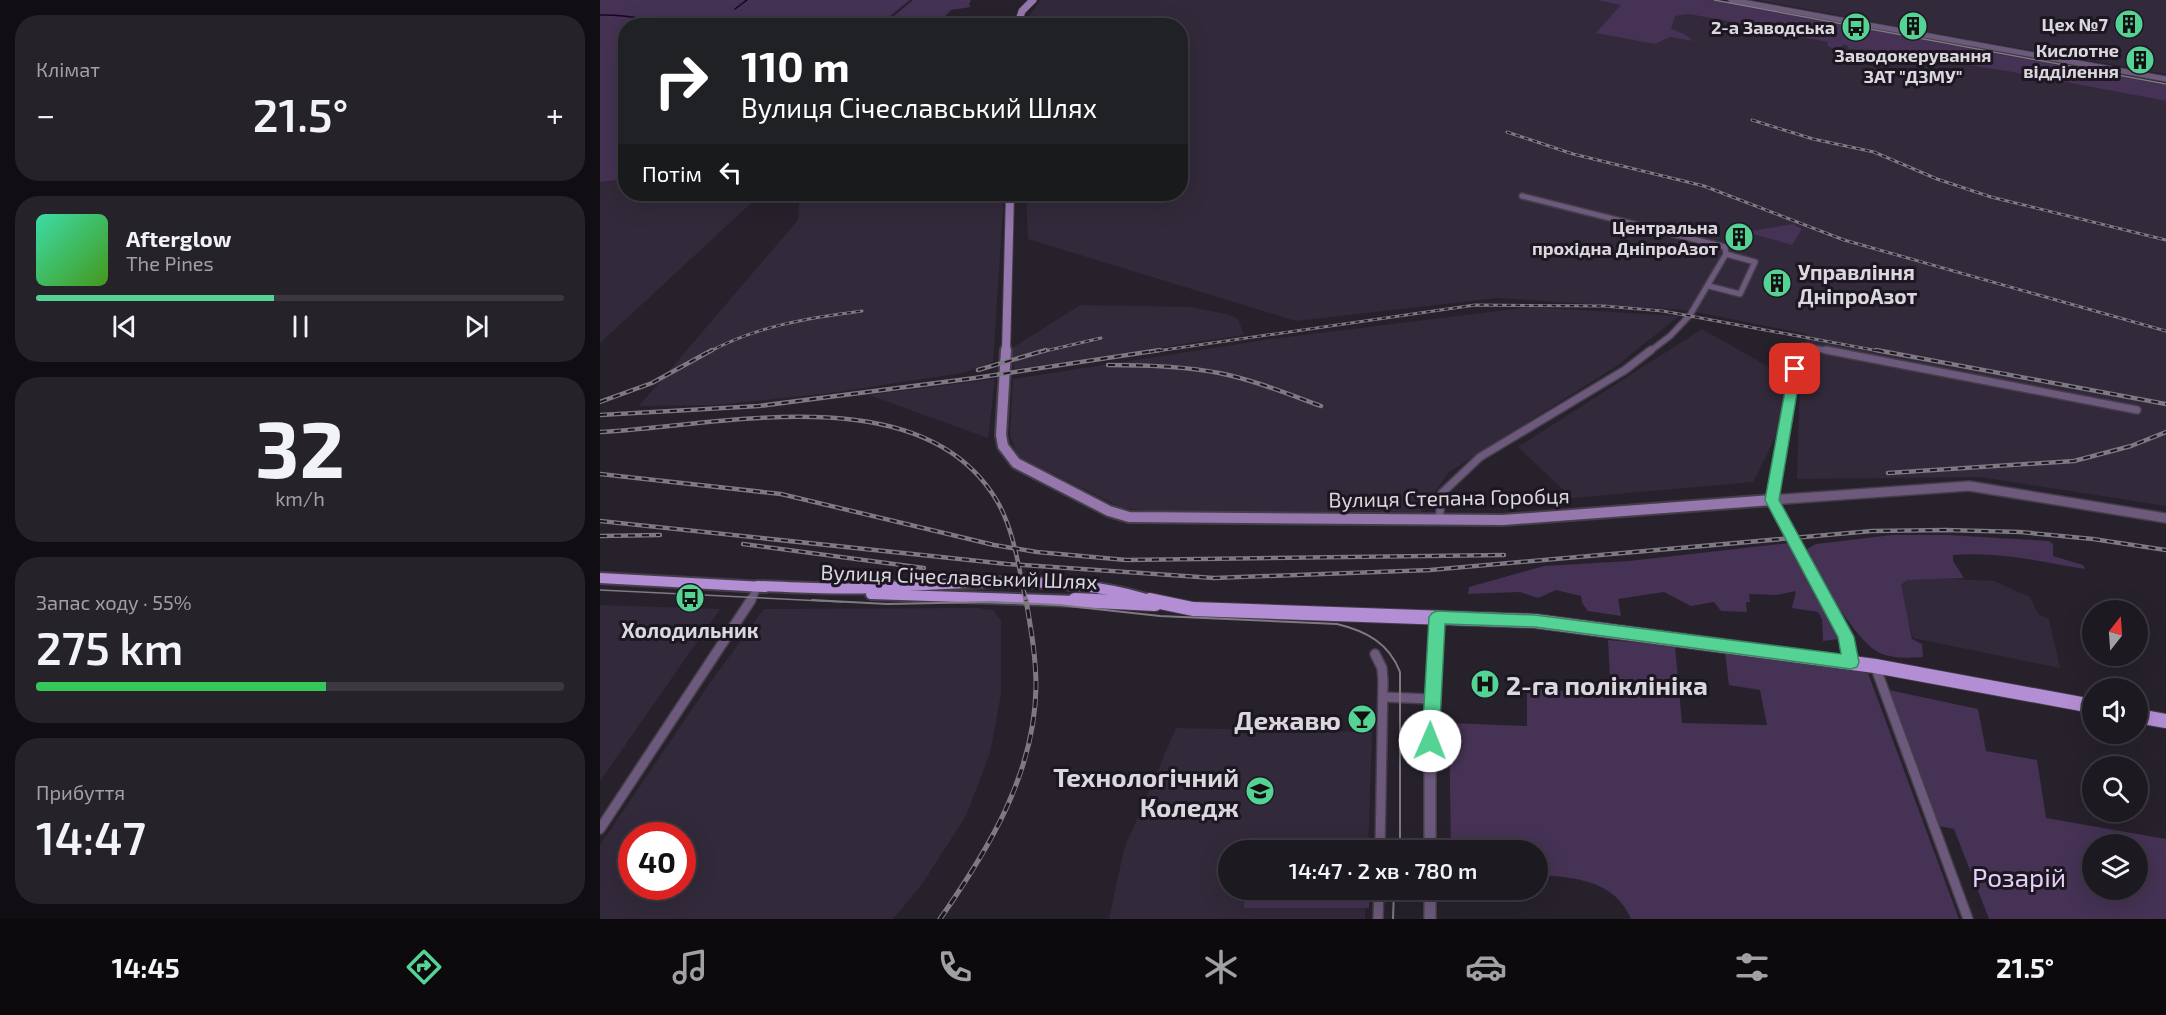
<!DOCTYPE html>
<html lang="uk">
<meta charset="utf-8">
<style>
body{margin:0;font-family:"Exo 2",sans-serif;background:#25222a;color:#f1f3f6;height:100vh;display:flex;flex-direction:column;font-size:22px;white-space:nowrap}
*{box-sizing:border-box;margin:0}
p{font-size:20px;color:#a0a0a5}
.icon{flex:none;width:33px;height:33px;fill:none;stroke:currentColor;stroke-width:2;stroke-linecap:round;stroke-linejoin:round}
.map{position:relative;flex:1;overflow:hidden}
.panel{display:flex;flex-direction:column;gap:15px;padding:15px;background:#100e12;width:600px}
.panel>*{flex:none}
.banner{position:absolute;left:18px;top:18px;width:570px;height:183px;border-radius:24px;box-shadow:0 6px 24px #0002,0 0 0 2px #3b383f;background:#202124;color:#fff;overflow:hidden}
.needle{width:39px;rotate:17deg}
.fabs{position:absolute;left:1482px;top:600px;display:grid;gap:12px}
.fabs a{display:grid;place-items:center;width:66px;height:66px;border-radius:50%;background:#1d1921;box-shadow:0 6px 24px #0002,0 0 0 2px #3b383f;font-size:30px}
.speed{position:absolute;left:18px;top:822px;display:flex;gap:12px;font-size:30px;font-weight:700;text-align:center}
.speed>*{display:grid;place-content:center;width:78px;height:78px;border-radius:50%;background:#1d1921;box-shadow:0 6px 24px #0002,0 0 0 2px #3b383f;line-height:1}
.speed .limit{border:9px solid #d22;background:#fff;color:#111}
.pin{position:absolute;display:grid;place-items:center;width:51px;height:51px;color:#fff;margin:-26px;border-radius:12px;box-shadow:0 3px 9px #0006}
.me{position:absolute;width:66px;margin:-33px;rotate:1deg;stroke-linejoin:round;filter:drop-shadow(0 0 4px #0008)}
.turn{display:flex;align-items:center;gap:21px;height:126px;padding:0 24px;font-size:27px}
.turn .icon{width:78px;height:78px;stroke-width:2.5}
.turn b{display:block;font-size:42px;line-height:51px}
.then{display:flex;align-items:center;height:57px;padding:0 24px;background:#0003;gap:12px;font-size:22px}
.big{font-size:45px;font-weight:600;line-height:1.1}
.panel .card{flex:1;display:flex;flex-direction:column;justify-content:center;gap:9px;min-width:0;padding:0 21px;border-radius:24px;background:#25222a}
.panel .dial{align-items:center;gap:0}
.dial b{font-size:78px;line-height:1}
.song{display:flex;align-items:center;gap:18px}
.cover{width:72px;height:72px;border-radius:9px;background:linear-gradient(135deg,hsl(160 70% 55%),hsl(100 70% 35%))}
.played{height:6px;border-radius:3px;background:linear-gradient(90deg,#54d395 45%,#3b383f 45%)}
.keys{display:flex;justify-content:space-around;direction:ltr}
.heat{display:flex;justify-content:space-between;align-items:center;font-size:33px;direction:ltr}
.charge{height:9px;border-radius:4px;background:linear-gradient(90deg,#34c759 55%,#3b383f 0)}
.trip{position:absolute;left:618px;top:840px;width:330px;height:60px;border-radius:30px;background:#1d1921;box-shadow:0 6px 24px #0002,0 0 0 2px #3b383f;font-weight:600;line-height:60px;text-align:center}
.tabs{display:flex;height:96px;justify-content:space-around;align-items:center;background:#0c0a0d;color:#a0a0a5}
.tabs .icon{width:42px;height:42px}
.tabs .active{color:#54d395}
.tabs b{font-size:27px;color:#f1f3f6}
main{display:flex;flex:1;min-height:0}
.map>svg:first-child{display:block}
.built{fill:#32293a;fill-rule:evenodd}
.green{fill:#453254;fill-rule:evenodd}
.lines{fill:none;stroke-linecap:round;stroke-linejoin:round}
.stream{stroke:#180425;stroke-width:1.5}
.minor-far2-casing{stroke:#443e49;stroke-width:8}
.minor-far1-casing{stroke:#443e49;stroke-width:10}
.minor-casing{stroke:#443e49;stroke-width:12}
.tertiary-far2-casing{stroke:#443e49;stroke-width:7}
.tertiary-far1-casing{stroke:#443e49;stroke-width:12}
.tertiary-casing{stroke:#443e49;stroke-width:14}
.secondary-far3-casing{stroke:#443e49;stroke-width:8}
.secondary-far2-casing{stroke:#443e49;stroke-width:10}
.secondary-far1-casing{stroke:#443e49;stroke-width:14}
.secondary-casing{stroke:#443e49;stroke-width:16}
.primary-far1-casing{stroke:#443e49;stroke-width:14}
.primary-casing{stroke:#443e49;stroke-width:16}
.minor-far2{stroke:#6c597b;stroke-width:5}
.minor-far1{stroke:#6c597b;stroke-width:7}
.minor{stroke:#6c597b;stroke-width:9}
.tertiary-far2{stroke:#6c597b;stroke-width:5}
.tertiary-far1{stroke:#6c597b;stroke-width:9}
.tertiary{stroke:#6c597b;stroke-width:11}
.secondary-far3{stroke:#9577ad;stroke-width:7}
.secondary-far2{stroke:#9577ad;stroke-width:8}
.secondary-far1{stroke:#9577ad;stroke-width:10}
.secondary{stroke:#9577ad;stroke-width:14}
.primary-far1{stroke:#b48ed4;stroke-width:10}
.primary{stroke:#b48ed4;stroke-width:14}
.tram-far1{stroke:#7e7983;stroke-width:1.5}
.tram{stroke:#7e7983;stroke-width:2}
.rail-far2-casing{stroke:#7e7983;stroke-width:3}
.rail-far1-casing{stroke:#7e7983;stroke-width:4.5}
.rail-casing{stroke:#7e7983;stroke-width:5}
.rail-far2{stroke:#1d1722;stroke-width:1.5;stroke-dasharray:4.5;stroke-linecap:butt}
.rail-far1{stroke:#1d1722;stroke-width:2;stroke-dasharray:7;stroke-linecap:butt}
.rail{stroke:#1d1722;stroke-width:3;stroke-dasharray:9;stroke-linecap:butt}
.route{fill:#54d395;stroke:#378961;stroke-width:1.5}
.labels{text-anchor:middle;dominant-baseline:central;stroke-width:6;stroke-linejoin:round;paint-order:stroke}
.far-poi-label{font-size:18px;font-weight:bold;fill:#dbd7df;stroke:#1d1722;text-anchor:end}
.poi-label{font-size:21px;font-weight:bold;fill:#dbd7df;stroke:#1d1722;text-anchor:start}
.street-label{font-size:21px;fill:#dbd7df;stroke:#1d1722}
.near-poi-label{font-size:26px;font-weight:bold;fill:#dbd7df;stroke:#1d1722;text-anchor:end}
.near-park-label{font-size:26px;fill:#e4cff6;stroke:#1d1722}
</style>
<main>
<section class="panel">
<div class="card"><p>Клімат</p>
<div class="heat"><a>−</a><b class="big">21.5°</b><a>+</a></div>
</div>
<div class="card">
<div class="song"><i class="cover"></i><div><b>Afterglow</b><p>The Pines</p></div></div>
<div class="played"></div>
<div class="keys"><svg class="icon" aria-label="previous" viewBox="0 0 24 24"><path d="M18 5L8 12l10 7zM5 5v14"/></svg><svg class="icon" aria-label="pause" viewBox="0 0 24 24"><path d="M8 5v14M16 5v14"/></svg><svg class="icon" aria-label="next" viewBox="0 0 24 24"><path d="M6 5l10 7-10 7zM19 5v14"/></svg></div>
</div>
<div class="card dial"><b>32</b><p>km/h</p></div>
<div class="card"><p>Запас ходу · 55%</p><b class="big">275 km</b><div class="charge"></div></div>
<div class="card"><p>Прибуття</p><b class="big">14:47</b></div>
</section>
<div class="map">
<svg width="1566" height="919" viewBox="0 0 1566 919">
<rect width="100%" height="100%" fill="#27212c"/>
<g class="built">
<polygon points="440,0 1065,0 1275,50 1412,72 1566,101 1566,506 1380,477 1197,479 1200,372 1207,334 1086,310 897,298 696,321 428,239 426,194 580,194 580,26 428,25 428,18"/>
<polygon points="1158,0 1566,0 1566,74 1310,29"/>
<polygon points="25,179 26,194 161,194 0,343 0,182"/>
<polygon points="200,194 404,194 393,362 363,373 229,393 119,405 39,406 198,220"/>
<polygon points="480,305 590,307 627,314 638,319 644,335 414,369 411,349"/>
<polygon points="931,307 1079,316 1015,367 849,472 821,512 555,511 522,508 418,456 410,436 413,379 671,339"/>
<polygon points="1102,329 1186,377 1178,432 1153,482 972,498 918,447"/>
<polygon points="395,379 388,438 269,395"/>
<polygon points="1296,576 1394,581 1430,597 1438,614 1449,619 1460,668 1313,638"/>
<polygon points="0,605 120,609 0,781"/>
<path d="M377,608L393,610L401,621V694L390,753L366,816L322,884L293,919H0V845L107,687L164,609ZM32,836H82V886H32Z"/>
<polygon points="576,728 772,732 768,850 628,850 628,890 766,890 765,919 509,919 524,849"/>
</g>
<g class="green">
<polygon points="0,0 310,0 279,25 26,26 25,179 0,182"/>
<polygon points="313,0 371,0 369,5 371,7 351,10 337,25 283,25"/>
<polygon points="997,0 1110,0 1566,85 1566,101 1412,72 1275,50 1249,49 1246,44 1235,50 1227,46 1228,42 1196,36 1192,33 1089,14 1075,16 1071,29 1086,35 1093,41 1070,37 1055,44 996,33 1021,5"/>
<polygon points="1193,224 1202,229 1192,245 1153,234 1151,231"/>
<path d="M1292,535H1348L1449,541L1453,544V556L1483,565L1485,569C1441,562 1399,551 1353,555V561L1364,578L1307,580L1301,585L1312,639L1322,644L1323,657C1309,658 1296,659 1282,654C1255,643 1219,575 1207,549L1216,544Z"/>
<polygon points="1190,543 1240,633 1240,639 1223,641 1222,619 1218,612 1192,608 1196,591 1177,595 1149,594 1150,602 1146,602 1147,612 1121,611 1114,602 1091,606 1064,592 1018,599 1021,616 988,611 982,603 981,596 956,590 938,598 920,592 868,594 869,587 944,566 1029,561"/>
<path d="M1008,640L1075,646L1082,723L1167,725L1160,690L1129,685L1125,653L1268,673L1359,919H1031C1015,880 974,877 938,875V850H851L849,723L927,726V688L1011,695Z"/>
<path d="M1289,690L1378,709L1386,751L1437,760L1446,818L1566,839V919H1389L1354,829L1339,826ZM1538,844V890H1492V844Z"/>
<polygon points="646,890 770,890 769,908 644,908"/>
</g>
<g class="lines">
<g class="stream">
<polyline points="135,9 147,0"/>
<path d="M0,15C43,13 85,34 127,17"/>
</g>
<g class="minor-far2-casing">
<g id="minor-far2">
<polyline points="922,196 1125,247 1126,254"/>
<polyline points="1049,352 1070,336 1090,315 1126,254 1155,262 1140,294 1109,286"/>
<polyline points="1197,352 1198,348 1203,346 1234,352"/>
</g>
</g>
<g class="minor-far1-casing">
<g id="minor-far1">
<polyline points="1226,350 1537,410"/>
<polyline points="1172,500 1198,350"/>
<polyline points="839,520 842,493 880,457 1025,370 1051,350"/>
<polyline points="150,602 158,586"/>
</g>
</g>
<g class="minor-casing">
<g id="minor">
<polyline points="775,654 782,668 783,681 780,850"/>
<polyline points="1275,666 1368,919"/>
<polyline points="783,697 832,699"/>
<polyline points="0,829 151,600"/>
<polyline points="778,919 779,890"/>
</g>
</g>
<g class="tertiary-far2-casing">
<polyline id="tertiary-far2" points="1131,0 1566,79"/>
</g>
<g class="tertiary-far1-casing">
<polyline id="tertiary-far1" points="1172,500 1369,486 1566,518"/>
</g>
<g class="tertiary-casing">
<g id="tertiary">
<polyline points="830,850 830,719 837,617"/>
<polyline points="830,890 830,919"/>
</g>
</g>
<g class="secondary-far3-casing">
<polyline id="secondary-far3" points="417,26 422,11 433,0"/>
</g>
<g class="secondary-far2-casing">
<polyline id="secondary-far2" points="406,352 410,194"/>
</g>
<g class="secondary-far1-casing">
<polyline id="secondary-far1" points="406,350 401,435 403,446 416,463 509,511 529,517 903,520 1172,500 1227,602"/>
</g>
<g class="secondary-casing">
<polyline id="secondary" points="1226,600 1246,637 1251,662"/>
</g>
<g class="primary-far1-casing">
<g id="primary-far1">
<polyline points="0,578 165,587"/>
<path d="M158,586C196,587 235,590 273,588C361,583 470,572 555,602"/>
<polyline points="271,594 505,602"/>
</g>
</g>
<g class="primary-casing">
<g id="primary">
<polyline points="475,600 555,604"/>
<polyline points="550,600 593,609 935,621 1275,666 1492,706"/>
<polyline points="1538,716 1566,721"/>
</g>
</g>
<use href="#minor-far2" class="minor-far2"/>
<use href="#minor-far1" class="minor-far1"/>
<use href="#minor" class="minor"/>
<use href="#tertiary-far2" class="tertiary-far2"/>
<use href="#tertiary-far1" class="tertiary-far1"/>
<use href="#tertiary" class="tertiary"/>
<use href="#secondary-far3" class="secondary-far3"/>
<use href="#secondary-far2" class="secondary-far2"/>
<use href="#secondary-far1" class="secondary-far1"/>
<use href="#secondary" class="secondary"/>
<use href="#primary-far1" class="primary-far1"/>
<use href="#primary" class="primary"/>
<g class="tram-far1">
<polyline points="1114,0 1566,84"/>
<polyline points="0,590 243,602"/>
</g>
<g class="tram">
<path d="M212,600L287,604L391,602L459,605L560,616L737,624C766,631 789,643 800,672V850"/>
<polyline points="793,919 794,890"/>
</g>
<g class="rail-far2-casing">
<g id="rail-far2">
<polyline points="1152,120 1213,139 1274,152 1337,179 1391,197 1566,240"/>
<polyline points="907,132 973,154 1104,186 1244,240 1566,331"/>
<path d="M109,352C157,326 208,318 262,311"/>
<polyline points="441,352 501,338"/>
<polyline points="550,352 875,305 1004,306 1063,311 1284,352"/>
</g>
</g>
<g class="rail-far1-casing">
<g id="rail-far1">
<polyline points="1276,350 1566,404"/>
<path d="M508,365C545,365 583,366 619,373C654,380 688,394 721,406"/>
<polyline points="378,370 446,350"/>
<polyline points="0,402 52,383 112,350"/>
<polyline points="0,415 159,406 375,378 560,350"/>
<path d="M0,432C119,426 323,375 397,501C414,530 419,569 426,602"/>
<polyline points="1288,473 1474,461 1531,446 1566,432"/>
<polyline points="0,474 181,494 394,545 437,552 526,560 904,555"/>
<polyline points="0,521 407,564 614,578 830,570 1272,531 1346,530 1420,532 1493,539 1566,550"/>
<polyline points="0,536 60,535"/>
<polyline points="143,544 324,568"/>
</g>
</g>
<g class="rail-casing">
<path id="rail" d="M340,919C388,850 435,774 436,686C436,657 431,629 426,600"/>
</g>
<use href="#rail-far2" class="rail-far2"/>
<use href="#rail-far1" class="rail-far1"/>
<use href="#rail" class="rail"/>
</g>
<polygon class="route" points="1195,365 1201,369 1179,500 1254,637 1259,662 1257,667 1251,669 935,627 845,624 839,741 837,747 830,749 824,747 822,741 829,617 832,613 837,611 935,615 1241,654 1238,637 1165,500 1189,369"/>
<defs>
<g id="building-disc" transform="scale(1.5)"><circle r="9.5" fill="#54d395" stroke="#1d1722"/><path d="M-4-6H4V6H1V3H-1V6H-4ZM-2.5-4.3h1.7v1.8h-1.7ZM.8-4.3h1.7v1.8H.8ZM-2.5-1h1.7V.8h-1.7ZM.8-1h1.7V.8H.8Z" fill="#111"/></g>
<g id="bus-disc" transform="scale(1.5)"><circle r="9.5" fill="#54d395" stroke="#1d1722"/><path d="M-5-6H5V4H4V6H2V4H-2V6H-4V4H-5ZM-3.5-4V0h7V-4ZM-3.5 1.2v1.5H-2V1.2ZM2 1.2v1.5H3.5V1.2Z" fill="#111"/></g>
<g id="hospital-disc" transform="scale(1.5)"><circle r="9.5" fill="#54d395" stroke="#1d1722"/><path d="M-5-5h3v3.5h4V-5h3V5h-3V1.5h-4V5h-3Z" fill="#111"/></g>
<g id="bar-disc" transform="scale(1.5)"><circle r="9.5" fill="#54d395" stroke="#1d1722"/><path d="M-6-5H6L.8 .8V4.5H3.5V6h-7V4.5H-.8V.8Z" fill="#111"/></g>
<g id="university-disc" transform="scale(1.5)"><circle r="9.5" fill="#54d395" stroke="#1d1722"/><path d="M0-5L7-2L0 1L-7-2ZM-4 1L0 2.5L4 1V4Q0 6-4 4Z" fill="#111"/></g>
</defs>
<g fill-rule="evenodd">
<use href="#building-disc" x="1529" y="24"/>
<use href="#building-disc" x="1313" y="26"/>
<use href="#bus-disc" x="1256" y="27"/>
<use href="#building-disc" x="1540" y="60"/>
<use href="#building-disc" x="1139" y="237"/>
<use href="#building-disc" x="1177" y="283"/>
<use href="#bus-disc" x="90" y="598"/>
<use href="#hospital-disc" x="885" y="684"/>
<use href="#bar-disc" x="762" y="719"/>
<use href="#university-disc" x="660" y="791"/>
</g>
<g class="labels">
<g class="far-poi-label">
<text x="1508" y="24">Цех №7</text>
<text x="1235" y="27">2-а Заводська</text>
<text x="1519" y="50">Кислотне<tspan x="1519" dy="21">відділення</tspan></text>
<text x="1313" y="55" text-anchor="middle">Заводокерування<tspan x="1313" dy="21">ЗАТ "ДЗМУ"</tspan></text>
<text x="1118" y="227">Центральна<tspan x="1118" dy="21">прохідна ДніпроАзот</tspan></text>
</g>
<g class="poi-label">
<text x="1198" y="271">Управління<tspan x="1198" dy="24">ДніпроАзот</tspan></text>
<text x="90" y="629" text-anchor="middle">Холодильник</text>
</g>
<g class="street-label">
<text transform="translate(849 497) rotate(-1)">Вулиця Степана Горобця</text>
<text transform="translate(359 576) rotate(2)">Вулиця Січеславський Шлях</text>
</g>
<g class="near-poi-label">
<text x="906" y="684" text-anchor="start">2-га поліклініка</text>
<text x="741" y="719">Дежавю</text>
<text x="639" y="776">Технологічний<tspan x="639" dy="30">Коледж</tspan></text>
</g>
<g class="near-park-label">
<text x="1419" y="876">Розарій</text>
</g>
</g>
</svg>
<div class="fabs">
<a><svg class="needle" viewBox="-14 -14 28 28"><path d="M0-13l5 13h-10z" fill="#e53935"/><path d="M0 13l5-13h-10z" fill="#a0a0a5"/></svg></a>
<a><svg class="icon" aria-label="sound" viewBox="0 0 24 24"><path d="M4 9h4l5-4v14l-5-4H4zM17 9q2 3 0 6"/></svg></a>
<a><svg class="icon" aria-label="search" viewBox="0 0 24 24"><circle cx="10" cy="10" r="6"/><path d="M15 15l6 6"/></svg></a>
<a><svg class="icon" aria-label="layers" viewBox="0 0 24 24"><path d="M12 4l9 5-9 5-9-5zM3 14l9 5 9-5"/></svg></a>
</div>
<div class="speed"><div class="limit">40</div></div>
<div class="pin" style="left:1195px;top:369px;background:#d93025"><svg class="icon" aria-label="arrive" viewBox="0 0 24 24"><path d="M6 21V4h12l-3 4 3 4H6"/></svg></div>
<svg class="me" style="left:830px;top:741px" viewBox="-20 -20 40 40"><circle r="19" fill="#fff"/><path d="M0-13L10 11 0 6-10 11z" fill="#54d395"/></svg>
<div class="trip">14:47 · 2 хв · 780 m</div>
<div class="banner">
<div class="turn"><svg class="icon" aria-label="right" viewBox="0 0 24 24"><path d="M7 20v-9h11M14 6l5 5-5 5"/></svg><div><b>110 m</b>Вулиця Січеславський Шлях</div></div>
<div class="then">Потім<svg class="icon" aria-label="left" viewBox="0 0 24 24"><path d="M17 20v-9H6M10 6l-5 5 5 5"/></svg></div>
</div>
</div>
</main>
<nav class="tabs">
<b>14:45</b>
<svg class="icon active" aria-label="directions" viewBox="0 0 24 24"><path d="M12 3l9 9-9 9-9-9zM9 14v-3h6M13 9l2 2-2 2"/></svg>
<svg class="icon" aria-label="music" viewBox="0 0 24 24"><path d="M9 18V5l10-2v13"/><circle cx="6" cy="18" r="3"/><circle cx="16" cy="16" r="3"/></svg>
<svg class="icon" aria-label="phone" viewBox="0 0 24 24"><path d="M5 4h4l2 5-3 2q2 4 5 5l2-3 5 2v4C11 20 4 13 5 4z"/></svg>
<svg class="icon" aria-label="climate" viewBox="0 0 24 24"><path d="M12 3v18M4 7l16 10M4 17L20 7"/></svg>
<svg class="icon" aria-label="car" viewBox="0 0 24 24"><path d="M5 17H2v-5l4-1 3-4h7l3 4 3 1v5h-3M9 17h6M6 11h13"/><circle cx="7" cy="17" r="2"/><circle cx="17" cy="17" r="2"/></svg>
<svg class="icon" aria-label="filters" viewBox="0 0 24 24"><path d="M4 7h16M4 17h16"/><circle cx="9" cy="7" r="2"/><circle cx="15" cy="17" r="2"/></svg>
<b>21.5°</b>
</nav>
